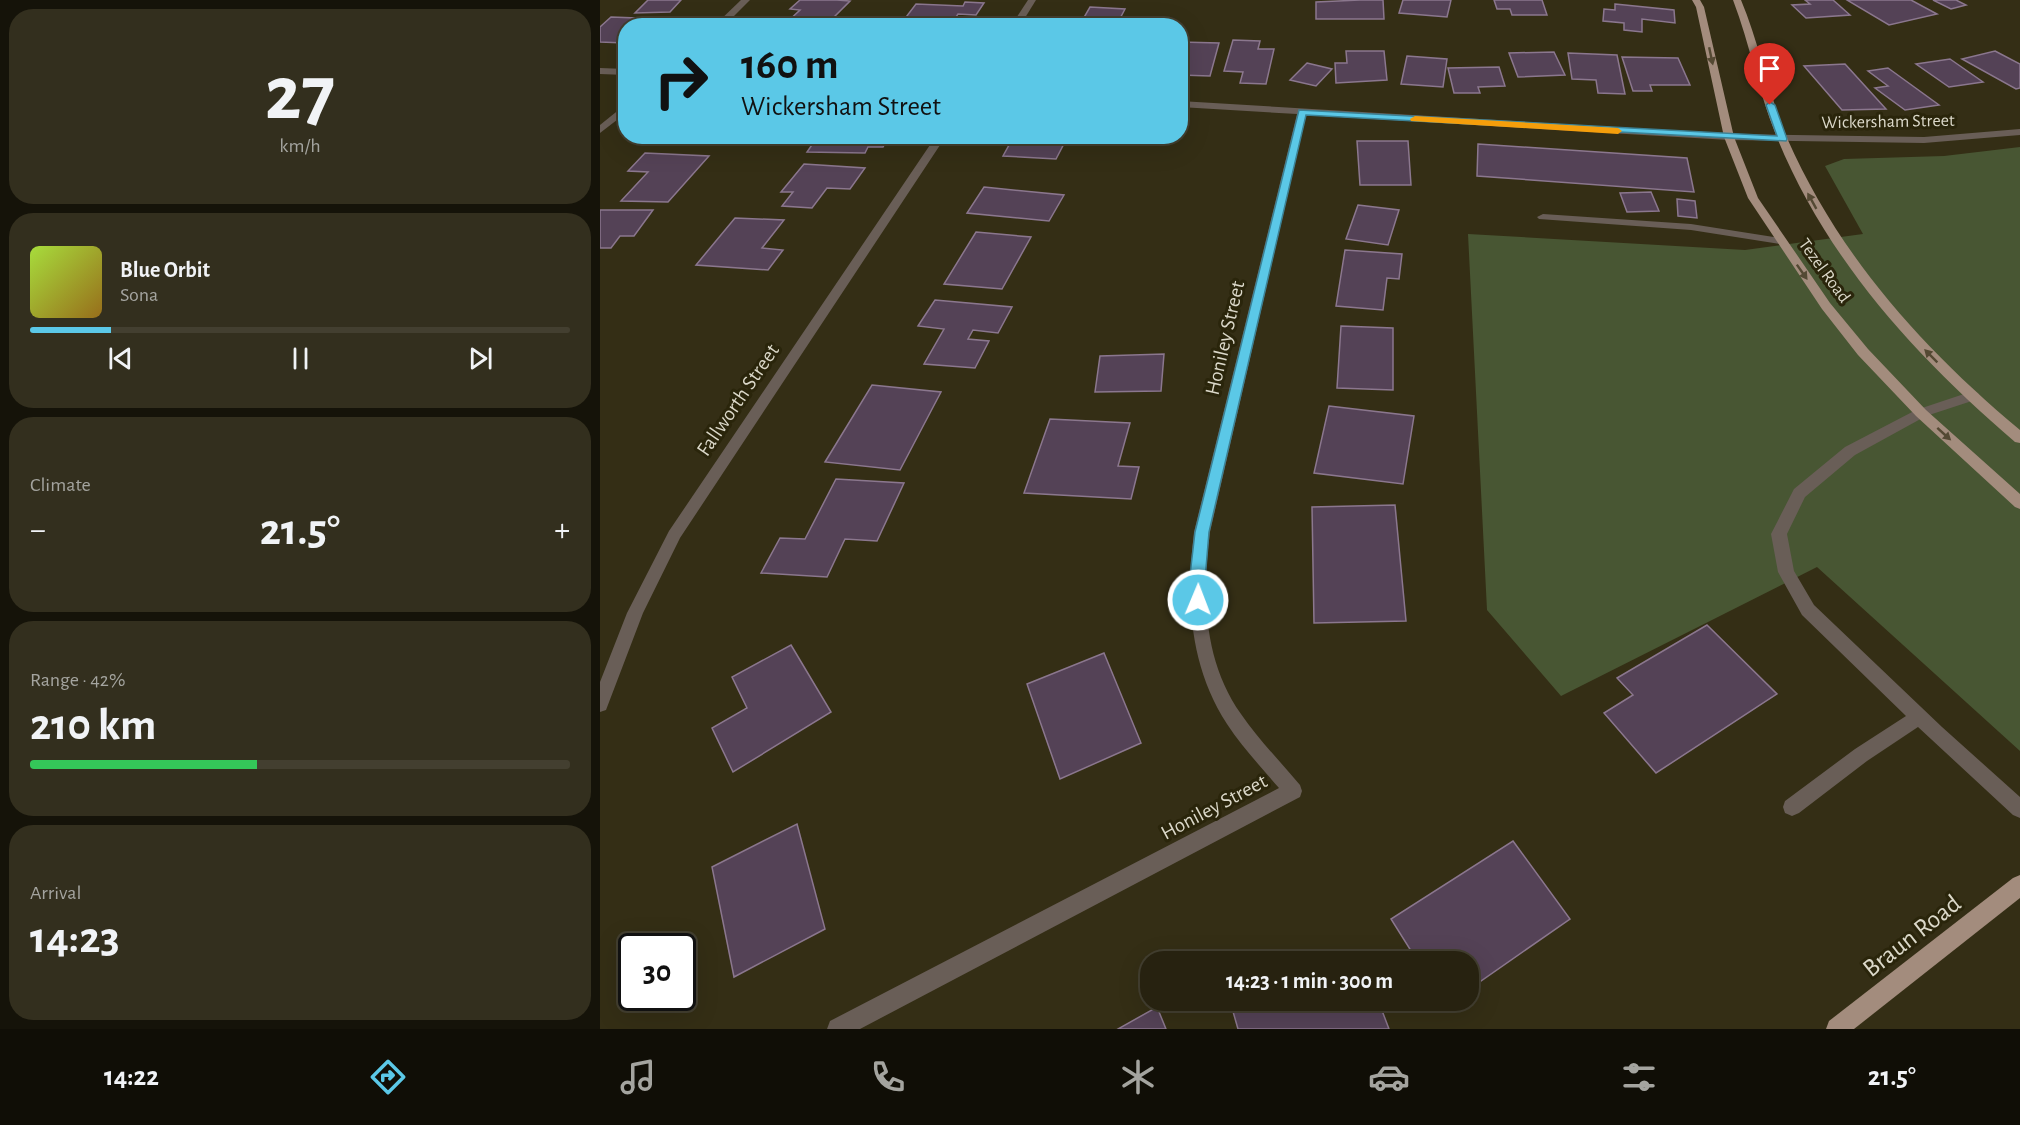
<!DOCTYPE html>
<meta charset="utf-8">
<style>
body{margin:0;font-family:"Alegreya Sans",sans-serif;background:#332f1e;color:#f1f3f6;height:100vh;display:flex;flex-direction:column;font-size:22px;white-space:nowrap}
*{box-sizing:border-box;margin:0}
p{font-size:20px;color:#a4a49f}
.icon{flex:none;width:33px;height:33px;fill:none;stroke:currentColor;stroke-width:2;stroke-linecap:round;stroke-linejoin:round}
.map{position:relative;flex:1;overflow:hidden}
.side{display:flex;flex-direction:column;gap:9px;padding:9px;background:#151309;width:600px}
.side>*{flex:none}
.banner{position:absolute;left:18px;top:18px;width:570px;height:126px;border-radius:24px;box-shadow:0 6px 24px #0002,0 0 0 2px #433f30;background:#5bc8e7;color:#111;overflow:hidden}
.speed{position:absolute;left:18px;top:933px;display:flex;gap:12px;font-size:30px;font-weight:700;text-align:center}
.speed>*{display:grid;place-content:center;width:78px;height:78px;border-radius:50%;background:#272210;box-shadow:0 6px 24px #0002,0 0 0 2px #433f30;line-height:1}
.speed .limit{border:3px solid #111;border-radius:9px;background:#fff;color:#111}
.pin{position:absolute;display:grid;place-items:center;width:51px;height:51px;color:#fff;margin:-62px -26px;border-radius:50% 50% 50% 0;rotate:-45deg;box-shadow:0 0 6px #0007}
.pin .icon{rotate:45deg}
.me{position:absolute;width:66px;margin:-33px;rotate:1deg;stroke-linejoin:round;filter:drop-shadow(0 0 4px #0008)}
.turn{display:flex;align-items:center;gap:21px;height:126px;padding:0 24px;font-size:27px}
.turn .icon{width:78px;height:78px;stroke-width:2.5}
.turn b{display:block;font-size:42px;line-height:51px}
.big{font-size:45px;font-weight:600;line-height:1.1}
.side .widget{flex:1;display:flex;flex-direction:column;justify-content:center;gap:9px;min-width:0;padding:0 21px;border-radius:24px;background:#332f1e}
.side .dial{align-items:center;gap:0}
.dial b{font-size:78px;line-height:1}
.song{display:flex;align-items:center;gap:18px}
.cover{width:72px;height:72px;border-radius:9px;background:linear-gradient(135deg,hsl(80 70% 55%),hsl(40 70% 35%))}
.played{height:6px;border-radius:3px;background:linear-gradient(90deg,#5bc8e7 15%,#433f30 15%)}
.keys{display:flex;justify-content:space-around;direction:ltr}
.heat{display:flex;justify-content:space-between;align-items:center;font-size:33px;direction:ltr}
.charge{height:9px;border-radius:4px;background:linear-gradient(90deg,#34c759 42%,#433f30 0)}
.trip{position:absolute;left:540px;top:951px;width:339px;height:60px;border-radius:24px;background:#272210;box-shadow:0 6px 24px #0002,0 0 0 2px #433f30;font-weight:600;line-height:60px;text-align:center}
.tabs{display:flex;height:96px;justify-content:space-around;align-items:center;background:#100e06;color:#a4a49f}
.tabs .icon{width:42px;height:42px}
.tabs .active{color:#5bc8e7}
.tabs b{font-size:27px;color:#f1f3f6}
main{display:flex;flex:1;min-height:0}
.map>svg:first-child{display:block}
.green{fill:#485633}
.building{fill:#544256;stroke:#8b778e;stroke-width:1.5}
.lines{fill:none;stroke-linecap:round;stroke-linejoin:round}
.minor{fill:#695e57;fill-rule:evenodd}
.major{fill:#a38c7d;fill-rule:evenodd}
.oneway{fill:#544933}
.route{fill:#5bc8e7;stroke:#3b8296;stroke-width:1.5}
.slow{fill:#f59e0b}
.labels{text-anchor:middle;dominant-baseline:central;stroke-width:6;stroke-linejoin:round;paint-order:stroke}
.far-street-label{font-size:18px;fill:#dbd8c9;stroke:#2a250b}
.street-label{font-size:21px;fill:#dbd8c9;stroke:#2a250b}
.near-street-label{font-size:26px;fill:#dbd8c9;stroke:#2a250b}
</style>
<main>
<section class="side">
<div class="widget dial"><b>27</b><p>km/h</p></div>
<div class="widget">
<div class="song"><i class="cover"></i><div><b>Blue Orbit</b><p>Sona</p></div></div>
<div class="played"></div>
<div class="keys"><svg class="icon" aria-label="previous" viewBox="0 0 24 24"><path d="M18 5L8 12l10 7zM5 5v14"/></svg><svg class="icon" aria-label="pause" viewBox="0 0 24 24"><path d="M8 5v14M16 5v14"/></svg><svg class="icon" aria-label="next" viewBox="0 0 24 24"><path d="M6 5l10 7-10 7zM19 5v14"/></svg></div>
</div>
<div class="widget"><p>Climate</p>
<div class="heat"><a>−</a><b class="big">21.5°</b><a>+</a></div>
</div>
<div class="widget"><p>Range · 42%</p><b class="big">210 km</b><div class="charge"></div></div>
<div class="widget"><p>Arrival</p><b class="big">14:23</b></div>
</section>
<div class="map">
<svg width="1420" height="1029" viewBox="0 0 1420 1029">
<rect width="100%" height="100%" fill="#342e15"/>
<polygon class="green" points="1420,147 1420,751 1217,567 961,696 887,610 868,234 1145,250 1263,234 1225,166 1244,159 1344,156"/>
<g class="building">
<polygon points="48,0 81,0 70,12 35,13"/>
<polygon points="200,0 237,0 250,1 226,25 186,23 200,10 190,9"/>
<polygon points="760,0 783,0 784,19 716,19 716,2"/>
<polygon points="803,0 851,0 847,17 799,13"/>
<polygon points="894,0 942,0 947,15 912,15 910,9 897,9"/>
<polygon points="1205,0 1233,0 1250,15 1206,18 1192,5 1210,4"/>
<polygon points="1247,0 1311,0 1337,14 1289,25"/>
<polygon points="1333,0 1356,0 1366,5 1351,9"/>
<polygon points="365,2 384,3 376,15 358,14 350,26 300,25 316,4 363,6"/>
<polygon points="1015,4 1074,10 1075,23 1042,19 1042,32 1024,30 1024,23 1003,21 1004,9 1015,10"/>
<polygon points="490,7 525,9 516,26 479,26"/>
<polygon points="11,17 36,18 29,25 44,25 26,26 24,43 0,42 0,27"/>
<polygon points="633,40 660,41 658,49 674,49 666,84 640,83 643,72 624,71"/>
<polygon points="580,42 619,43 610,76 580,75"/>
<polygon points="746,51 784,51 787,80 736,83 735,63 747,63"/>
<polygon points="1395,51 1420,64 1420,88 1416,89 1362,59"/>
<polygon points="954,52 965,75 918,77 909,53"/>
<polygon points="968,53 1017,55 1025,94 998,93 996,80 972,79"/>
<polygon points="807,56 847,59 843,87 801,84"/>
<polygon points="1022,57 1078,58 1090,85 1050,85 1052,91 1033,91"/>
<polygon points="1350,59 1383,82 1349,87 1316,64"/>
<polygon points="707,63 732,69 716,86 690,80"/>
<polygon points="1245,64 1286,109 1242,110 1204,66"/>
<polygon points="899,67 905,86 878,87 880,93 854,93 848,68"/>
<polygon points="1288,68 1339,105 1305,110 1275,88 1288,86 1268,71"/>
<polygon points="73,136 112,136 108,141 70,140"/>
<polygon points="218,136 289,136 283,147 268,147 265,153 207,152"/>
<polygon points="414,136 468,136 456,159 403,156"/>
<polygon points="757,141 808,141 811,185 760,185"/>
<polygon points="878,144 1087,158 1094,192 877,176"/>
<polygon points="45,153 109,156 68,202 21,201 48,172 28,171"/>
<polygon points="204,164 265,168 250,189 227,188 212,208 182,206 193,192 181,192"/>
<polygon points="384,187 464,195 449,221 367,213"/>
<polygon points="1051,192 1059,211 1027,212 1020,193"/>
<polygon points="1077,199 1095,201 1097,218 1078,216"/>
<polygon points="758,205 799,210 788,245 746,239"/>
<polygon points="0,210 53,210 34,236 20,236 11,248 0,248"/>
<polygon points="135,218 184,220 162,248 183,250 168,270 96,265"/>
<polygon points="376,232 431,237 402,289 344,284"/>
<polygon points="745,250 802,254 799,279 787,278 783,310 736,306"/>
<polygon points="335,300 412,307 398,333 373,330 368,339 389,341 375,368 324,364 344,329 318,326"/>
<polygon points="741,326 793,328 793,390 737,388"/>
<polygon points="564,354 561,391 495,392 500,356"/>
<polygon points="272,385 341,392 300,470 225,462"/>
<polygon points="729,406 814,416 803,484 714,473"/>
<polygon points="450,419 530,423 518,466 539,467 531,499 424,493"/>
<polygon points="236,479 304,483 277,541 245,539 227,577 161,573 180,538 205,539"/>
<polygon points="795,505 806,621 714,623 712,507"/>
<polygon points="1107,625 1177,694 1056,773 1004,713 1033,695 1017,678"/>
<polygon points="191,645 231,712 133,772 112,728 147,708 132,677"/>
<polygon points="504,653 541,743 460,779 427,684"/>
<polygon points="197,824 225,929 134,977 112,867"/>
<polygon points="913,841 970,919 868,990 868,962 818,962 791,919"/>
<polygon points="649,1000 778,1000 789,1029 638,1029 632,1008"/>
<polygon points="557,1007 566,1029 518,1029"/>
</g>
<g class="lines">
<g class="minor">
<polygon points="141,0 150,0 124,26 114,26"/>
<polygon points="428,0 436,0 420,26 411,26"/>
<polygon points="0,68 26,69 26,75 0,74"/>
<path d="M580,101L1129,134L1324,137L1420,129V135L1324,143L1129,140L706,115L610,532C602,594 603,660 641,714C658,739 680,761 700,785L702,791L700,797L260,1029H227L230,1021L679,788C661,767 642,747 627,724C589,665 586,599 594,532L697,114L580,107Z"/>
<polygon points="26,104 26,113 0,133 0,125"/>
<polygon points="336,136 346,136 80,538 43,613 6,710 0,712 0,682 27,613 69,531"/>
<polygon points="943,214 1091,224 1180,238 1186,241 1180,244 1091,230 939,219 937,217"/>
<polygon points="1373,391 1378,393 1380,396 1378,399 1326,416 1255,455 1205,497 1187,534 1194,571 1214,605 1342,727 1420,797 1420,818 1413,815 1318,727 1267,761 1199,813 1192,816 1185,813 1183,807 1185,801 1255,749 1306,716 1202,615 1178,572 1171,534 1194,489 1245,447 1316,410"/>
</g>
<g class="major">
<polygon points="1092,0 1100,0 1104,7 1134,137 1158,198 1230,303 1268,349 1326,410 1420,494 1420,509 1415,507 1316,416 1258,355 1222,309 1148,198 1124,137 1096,7"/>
<path d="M1133,0H1141C1160,45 1168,93 1187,138C1239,256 1322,348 1420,430V443L1415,442C1315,356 1226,259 1176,135C1158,91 1150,44 1133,0Z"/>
<polygon points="1420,875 1420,898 1254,1029 1226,1029 1229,1021 1413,878"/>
</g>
</g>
<defs><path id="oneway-solid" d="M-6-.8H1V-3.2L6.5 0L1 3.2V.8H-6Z" transform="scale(1.5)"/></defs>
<g class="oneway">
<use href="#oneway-solid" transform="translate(1111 56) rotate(78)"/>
<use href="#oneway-solid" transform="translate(1212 201) rotate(-119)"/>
<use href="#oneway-solid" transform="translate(1202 272) rotate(55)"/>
<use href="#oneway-solid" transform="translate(1331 356) rotate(-135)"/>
<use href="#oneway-solid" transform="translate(1344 434) rotate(42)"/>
</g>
<polygon class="route" points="1170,102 1175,105 1187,139 1186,141 706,115 609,532 603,604 592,604 589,584 595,532 699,110 1177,136 1166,105"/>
<polygon class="slow" points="815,116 1018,128 1022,131 1018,134 811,121 810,119"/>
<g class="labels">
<g class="far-street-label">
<text transform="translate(1288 122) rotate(-1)">Wickersham Street</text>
<text transform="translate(1224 271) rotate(54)">Tezel Road</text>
</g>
<g class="street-label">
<text transform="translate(625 338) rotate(-77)">Honiley Street</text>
<text transform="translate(138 400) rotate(-56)">Fallworth Street</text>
<text transform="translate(614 807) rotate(-28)">Honiley Street</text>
</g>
<g class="near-street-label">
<text transform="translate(1312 936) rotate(-38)">Braun Road</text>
</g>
</g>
</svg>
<div class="speed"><div class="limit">30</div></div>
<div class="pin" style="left:1170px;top:105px;background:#d93025"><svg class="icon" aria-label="arrive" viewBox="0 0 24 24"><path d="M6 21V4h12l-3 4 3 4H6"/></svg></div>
<svg class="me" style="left:598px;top:600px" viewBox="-20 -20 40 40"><circle r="17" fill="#5bc8e7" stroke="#fff" stroke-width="3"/><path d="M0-11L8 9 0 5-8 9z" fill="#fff"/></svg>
<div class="trip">14:23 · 1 min · 300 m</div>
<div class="banner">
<div class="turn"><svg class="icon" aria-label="right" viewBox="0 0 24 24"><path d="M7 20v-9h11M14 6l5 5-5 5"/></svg><div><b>160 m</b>Wickersham Street</div></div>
</div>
</div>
</main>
<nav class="tabs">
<b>14:22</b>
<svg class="icon active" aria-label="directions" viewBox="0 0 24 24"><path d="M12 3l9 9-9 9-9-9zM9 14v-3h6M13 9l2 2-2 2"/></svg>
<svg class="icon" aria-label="music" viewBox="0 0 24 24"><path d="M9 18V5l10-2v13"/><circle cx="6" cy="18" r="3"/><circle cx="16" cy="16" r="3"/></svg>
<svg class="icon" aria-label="phone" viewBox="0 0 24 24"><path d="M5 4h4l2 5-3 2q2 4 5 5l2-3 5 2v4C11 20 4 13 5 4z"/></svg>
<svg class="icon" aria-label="climate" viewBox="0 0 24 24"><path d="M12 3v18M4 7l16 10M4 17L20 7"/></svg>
<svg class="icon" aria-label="car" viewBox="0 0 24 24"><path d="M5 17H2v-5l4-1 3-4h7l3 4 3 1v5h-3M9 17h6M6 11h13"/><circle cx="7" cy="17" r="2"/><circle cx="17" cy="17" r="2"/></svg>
<svg class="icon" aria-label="filters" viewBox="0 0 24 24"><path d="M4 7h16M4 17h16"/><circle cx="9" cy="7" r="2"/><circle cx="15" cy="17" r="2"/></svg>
<b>21.5°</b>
</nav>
